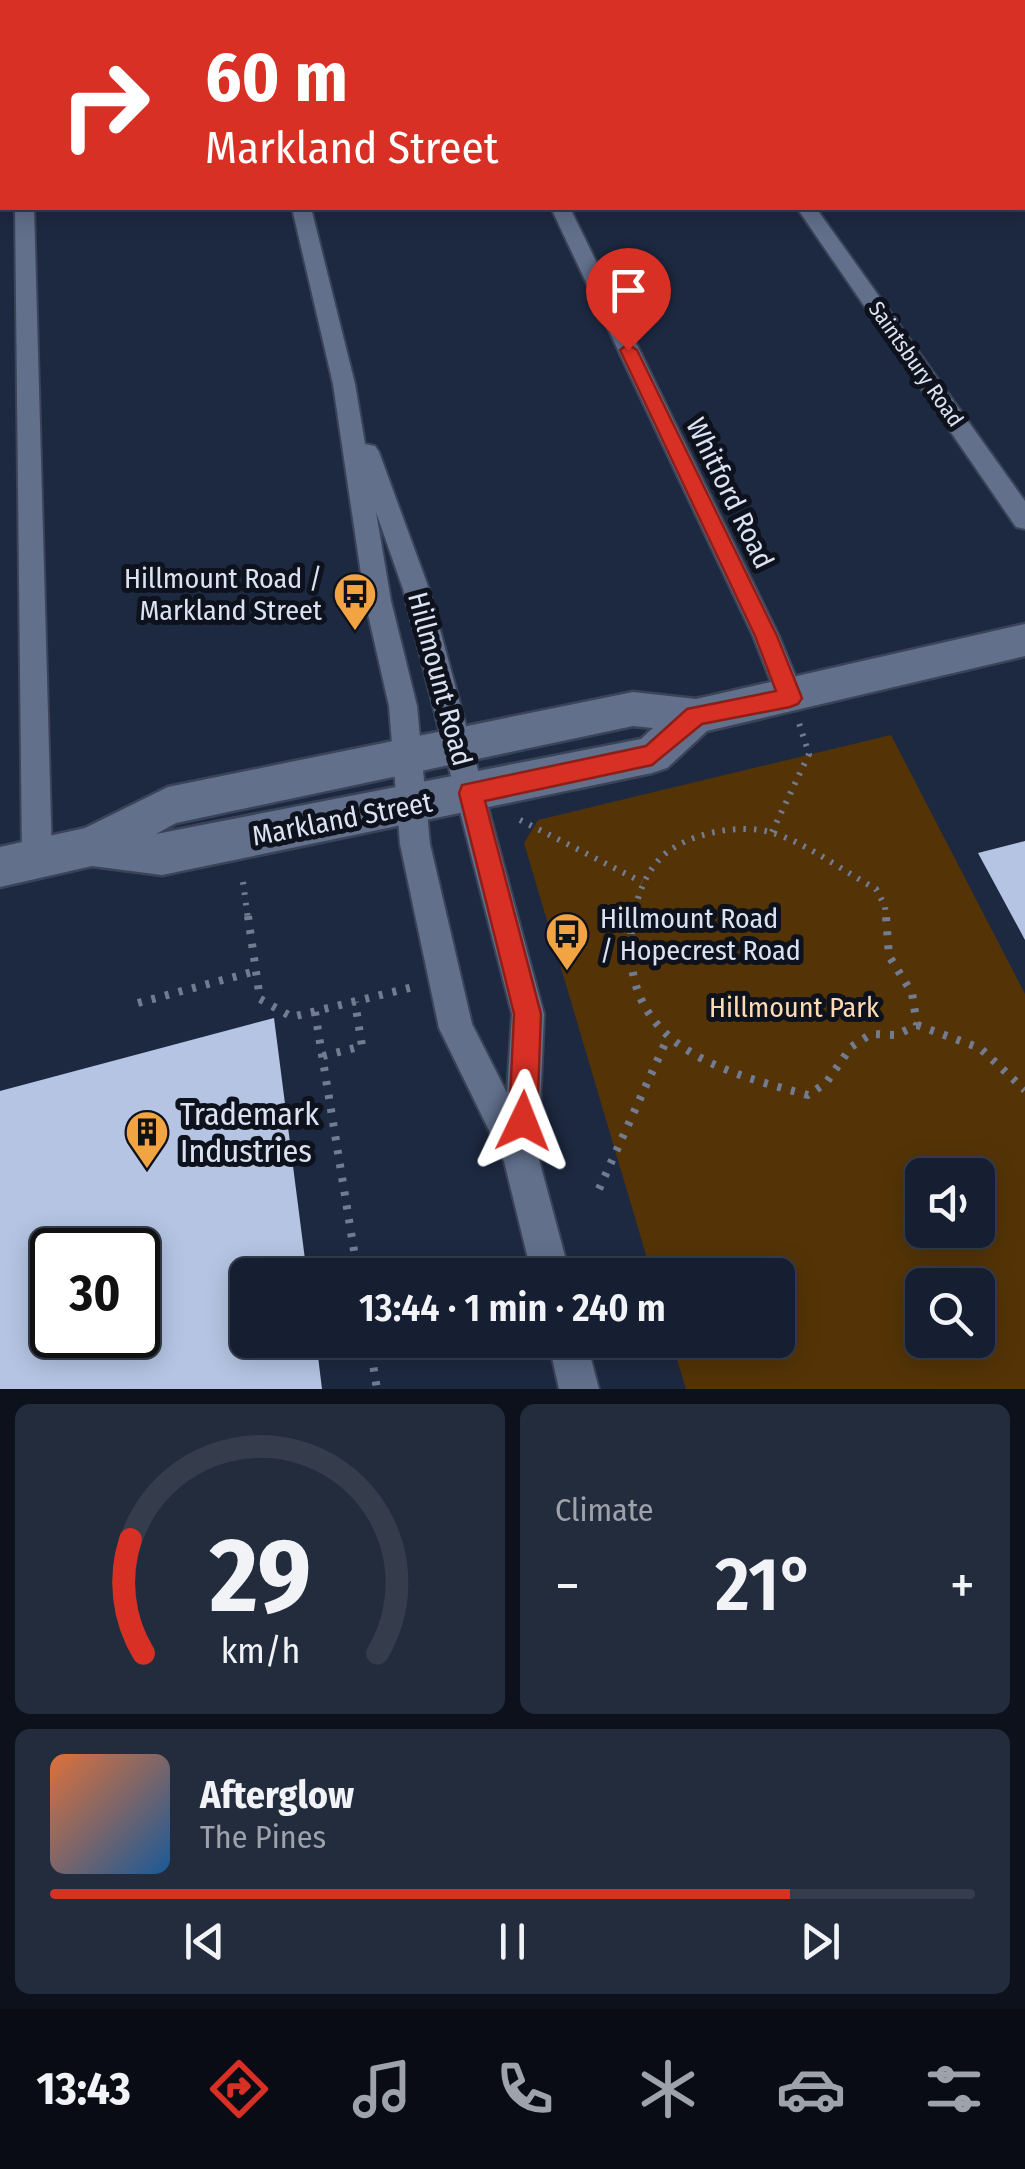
<!DOCTYPE html>
<meta charset="utf-8">
<style>
body{margin:0;font-family:"Fira Sans Condensed",sans-serif;background:#232c3d;color:#f1f3f6;height:100vh;display:flex;flex-direction:column;font-size:38px;white-space:nowrap}
*{box-sizing:border-box;margin:0}
p{font-size:32px;color:#9ea2ab}
.icon{flex:none;width:55px;height:55px;fill:none;stroke:currentColor;stroke-width:2;stroke-linecap:round;stroke-linejoin:round}
.map{position:relative;height:1389px;overflow:hidden}
.side{display:flex;flex-direction:column;gap:15px;padding:15px;background:#0c111b;flex:1}
.side>*{flex:none}
.guide{position:absolute;left:0px;top:0px;width:1025px;height:210px;box-shadow:0 5px 25px #0003,0 0 0 2px #353d4d;background:#d93025;color:#fff;overflow:hidden}
.fabs{position:absolute;left:905px;top:1158px;display:grid;gap:20px}
.fabs a{display:grid;place-items:center;width:90px;height:90px;border-radius:15px;background:#161f31;box-shadow:0 5px 25px #0003,0 0 0 2px #353d4d;font-size:50px}
.speed{position:absolute;left:30px;top:1228px;display:flex;gap:20px;font-size:50px;font-weight:700;text-align:center}
.speed>*{display:grid;place-content:center;width:130px;height:130px;border-radius:50%;background:#161f31;box-shadow:0 5px 25px #0003,0 0 0 2px #353d4d;line-height:1}
.speed .limit{border:5px solid #111;border-radius:15px;background:#fff;color:#111}
.pin{position:absolute;display:grid;place-items:center;width:85px;height:85px;color:#fff;margin:-102px -42px;border-radius:50% 50% 50% 0;rotate:-45deg;box-shadow:0 0 10px #0007}
.pin .icon{rotate:45deg}
.me{position:absolute;width:110px;margin:-55px;rotate:2deg;stroke-linejoin:round;filter:drop-shadow(0 0 8px #0008)}
.turn{display:flex;align-items:center;gap:35px;height:210px;padding:0 40px;font-size:45px}
.turn .icon{width:130px;height:130px;stroke-width:2.5}
.turn b{display:block;font-size:70px;line-height:85px}
.big{font-size:75px;font-weight:600;line-height:1.1}
.side .tile{flex:1;display:flex;flex-direction:column;justify-content:center;gap:15px;min-width:0;padding:0 35px;border-radius:15px;background:#232c3d}
.side .dial{align-items:center;gap:0}
.dial svg{height:260px;overflow:visible;fill:none;stroke:#353d4d;stroke-width:7;stroke-linecap:round;text-anchor:middle}
.dial text{fill:#f1f3f6;stroke:none}
.song{display:flex;align-items:center;gap:30px}
.cover{width:120px;height:120px;border-radius:15px;background:linear-gradient(135deg,hsl(20 70% 55%),hsl(210 70% 35%))}
.played{height:10px;border-radius:5px;background:linear-gradient(90deg,#d93025 80%,#353d4d 80%)}
.keys{display:flex;justify-content:space-around;direction:ltr}
.heat{display:flex;justify-content:space-between;align-items:center;font-size:55px;direction:ltr}
.side .tiles{flex:1;display:grid;gap:15px;grid-template-columns:1fr 1fr}
.tile:last-child{grid-column:span 2}
.trip{position:absolute;left:230px;top:1258px;width:565px;height:100px;border-radius:15px;background:#161f31;box-shadow:0 5px 25px #0003,0 0 0 2px #353d4d;font-weight:600;line-height:100px;text-align:center}
.tab-bar{display:flex;height:160px;justify-content:space-around;align-items:center;background:#090c14;color:#9ea2ab}
.tab-bar .icon{width:70px;height:70px}
.tab-bar .on{color:#d93025}
.tab-bar b{font-size:45px;color:#f1f3f6}
.map>svg:first-child{display:block}
.green{fill:#543407;fill-rule:evenodd}
.building{fill:#b4c4e2;fill-rule:evenodd}
.lines{fill:none;stroke-linecap:round;stroke-linejoin:round}
.lane-casing{stroke:#3a4357;stroke-width:5}
.street-casing{stroke:#3a4357;stroke-width:4}
.secondary-casing{stroke:#3a4357;stroke-width:5}
.path-far1{stroke:#727c91;stroke-width:6;stroke-dasharray:2.5 8;stroke-linecap:butt}
.path{stroke:#727c91;stroke-width:8;stroke-dasharray:4 10;stroke-linecap:butt}
.lane{fill:#62708c;fill-rule:evenodd}
.street{fill:#62708c;fill-rule:evenodd}
.secondary{fill:#62708c;fill-rule:evenodd}
.route{fill:#d93025;stroke:#8d1f18;stroke-width:2.5}
.labels{text-anchor:middle;dominant-baseline:central;stroke-width:10;stroke-linejoin:round;paint-order:stroke}
.far-street-label{font-size:22px;fill:#dbe3f3;stroke:#0d121d}
.street-label{font-size:28px;fill:#dbe3f3;stroke:#0d121d}
.poi-label{font-size:28px;fill:#dbe3f3;stroke:#0d121d;text-anchor:end}
.park-label{font-size:28px;fill:#fedbb5;stroke:#0d121d}
.near-poi-label{font-size:32px;fill:#dbe3f3;stroke:#0d121d;text-anchor:start}
</style>
<div class="map">
<svg width="1025" height="1389" viewBox="0 0 1025 1389">
<rect width="100%" height="100%" fill="#1d2941"/>
<path class="green" d="M891,735L1025,994V1389H686L671,1340H778V1275H652L524,843L538,820ZM922,1175H978V1230H922ZM922,1285H978V1340H922Z"/>
<g class="building">
<polygon points="1025,841 1025,940 978,853"/>
<path d="M274,1018L307,1275H248V1340H316L322,1389H0V1091ZM52,1250H138V1335H52Z"/>
</g>
<g class="lines">
<g class="lane-casing">
<polygon id="lane" points="178,0 186,0 187,2 179,2"/>
</g>
<g class="street-casing">
<g id="street">
<polygon points="242,0 258,0 259,2 243,2"/>
<polygon points="467,0 483,0 484,2 468,2"/>
<polygon points="862,0 879,0 880,2 864,2"/>
<polygon points="1025,60 1025,70 1022,71 1022,61"/>
<polygon points="1022,163 1025,163 1025,176 1022,175"/>
<polygon points="15,208 34,208 52,858 48,868 37,872 26,868 22,858"/>
<path d="M292,208H311L355,384L365,444L375,446L379,452L429,589L544,1014L538,1156L570,1275H532L504,1161L439,1028L400,844L389,706L365,601L333,384ZM376,512L403,589L512,1014L507,1093L472,1024L430,844L417,706L391,601Z"/>
<polygon points="551,208 570,208 779,636 804,697 800,705 790,709 780,705 753,636"/>
<polygon points="797,208 816,208 1025,501 1025,529 1016,527"/>
<polygon points="548,1340 586,1340 599,1389 559,1389"/>
</g>
</g>
<g class="secondary-casing">
<path id="secondary" d="M1025,624V656L707,731L667,768L652,773L162,875L92,866L0,887V847L85,828L168,787L633,692L696,699ZM633,726L653,728L641,739L156,834L176,823Z"/>
</g>
<g class="path-far1">
<polyline points="520,820 642,882"/>
<polyline points="772,832 809,754 799,723"/>
<polyline points="243,882 248,919"/>
<path d="M633,919C637,899 643,878 657,862C680,834 739,822 773,833C806,843 845,872 876,889L885,906L886,919"/>
</g>
<g class="path">
<polyline points="248,916 260,999 292,1017 413,987"/>
<path d="M633,916C614,1041 710,1069 808,1095L826,1083L851,1047L871,1034L896,1035L917,1025L912,993L889,956L886,916"/>
<polyline points="138,1003 256,971"/>
<polyline points="315,1012 358,1275"/>
<polyline points="917,1025 980,1048 1025,1090"/>
<polyline points="323,1056 362,1046 355,1002"/>
<polyline points="599,1189 668,1037"/>
<polyline points="369,1340 377,1389"/>
</g>
<use href="#lane" class="lane"/>
<use href="#street" class="street"/>
<use href="#secondary" class="secondary"/>
</g>
<polygon class="route" points="628,344 637,350 777,636 802,698 798,704 790,707 702,724 652,765 485,801 541,1014 537,1121 533,1131 523,1136 513,1131 509,1121 514,1014 459,793 462,785 646,746 687,709 776,691 755,636 620,350"/>
<defs>
<g id="bus-pin" transform="scale(2.25)"><path d="M0 17L-7.5 6A9.5 9.5 0 1 1 7.5 6Z" fill="#f3a442" stroke="#0d121d"/><path d="M-5-6H5V4H4V6H2V4H-2V6H-4V4H-5ZM-3.5-4V0h7V-4ZM-3.5 1.2v1.5H-2V1.2ZM2 1.2v1.5H3.5V1.2Z" fill="#111"/></g>
<g id="building-pin" transform="scale(2.25)"><path d="M0 17L-7.5 6A9.5 9.5 0 1 1 7.5 6Z" fill="#f3a442" stroke="#0d121d"/><path d="M-4-6H4V6H1V3H-1V6H-4ZM-2.5-4.3h1.7v1.8h-1.7ZM.8-4.3h1.7v1.8H.8ZM-2.5-1h1.7V.8h-1.7ZM.8-1h1.7V.8H.8Z" fill="#111"/></g>
</defs>
<g fill-rule="evenodd">
<use href="#bus-pin" x="355" y="594"/>
<use href="#bus-pin" x="567" y="934"/>
<use href="#building-pin" x="147" y="1132"/>
</g>
<g class="labels">
<g class="far-street-label">
<text transform="translate(916 364) rotate(55)">Saintsbury Road</text>
</g>
<g class="street-label">
<text transform="translate(730 493) rotate(64)">Whitford Road</text>
<text transform="translate(440 679) rotate(75)">Hillmount Road</text>
<text transform="translate(342 819) rotate(-11)">Markland Street</text>
</g>
<g class="poi-label">
<text x="322" y="578">Hillmount Road /<tspan x="322" dy="32">Markland Street</tspan></text>
<text x="600" y="918" text-anchor="start">Hillmount Road<tspan x="600" dy="32">/ Hopecrest Road</tspan></text>
</g>
<g class="park-label">
<text x="794" y="1007">Hillmount Park</text>
</g>
<g class="near-poi-label">
<text x="180" y="1114">Trademark<tspan x="180" dy="37">Industries</tspan></text>
</g>
</g>
</svg>
<div class="fabs">
<a><svg class="icon" aria-label="sound" viewBox="0 0 24 24"><path d="M4 9h4l5-4v14l-5-4H4zM17 9q2 3 0 6"/></svg></a>
<a><svg class="icon" aria-label="search" viewBox="0 0 24 24"><circle cx="10" cy="10" r="6"/><path d="M15 15l6 6"/></svg></a>
</div>
<div class="speed"><div class="limit">30</div></div>
<div class="pin" style="left:628px;top:350px;background:#d93025"><svg class="icon" aria-label="arrive" viewBox="0 0 24 24"><path d="M6 21V4h12l-3 4 3 4H6"/></svg></div>
<svg class="me" style="left:523px;top:1121px" viewBox="-20 -20 40 40"><path d="M0-17L14 15 0 8-14 15z" fill="#d93025" stroke="#fff" stroke-width="4"/></svg>
<div class="trip">13:44 · 1 min · 240 m</div>
<div class="guide">
<div class="turn"><svg class="icon" aria-label="right" viewBox="0 0 24 24"><path d="M7 20v-9h11M14 6l5 5-5 5"/></svg><div><b>60 m</b>Markland Street</div></div>
</div>
</div>
<section class="side">
<div class="tiles">
<div class="tile dial"><svg viewBox="0 0 100 80">
<path d="M14 69A42 42 0 1 1 86 69"/>
<path d="M14 69A42 42 0 0 1 10 34" stroke="#d93025"/>
<text x="50" y="56" font-size="32" font-weight="700">29</text>
<text x="50" y="72" font-size="11">km/h</text>
</svg></div>
<div class="tile"><p>Climate</p>
<div class="heat"><a>−</a><b class="big">21°</b><a>+</a></div>
</div>
<div class="tile">
<div class="song"><i class="cover"></i><div><b>Afterglow</b><p>The Pines</p></div></div>
<div class="played"></div>
<div class="keys"><svg class="icon" aria-label="previous" viewBox="0 0 24 24"><path d="M18 5L8 12l10 7zM5 5v14"/></svg><svg class="icon" aria-label="pause" viewBox="0 0 24 24"><path d="M8 5v14M16 5v14"/></svg><svg class="icon" aria-label="next" viewBox="0 0 24 24"><path d="M6 5l10 7-10 7zM19 5v14"/></svg></div>
</div>
</div>
</section>
<nav class="tab-bar">
<b>13:43</b>
<svg class="icon on" aria-label="directions" viewBox="0 0 24 24"><path d="M12 3l9 9-9 9-9-9zM9 14v-3h6M13 9l2 2-2 2"/></svg>
<svg class="icon" aria-label="music" viewBox="0 0 24 24"><path d="M9 18V5l10-2v13"/><circle cx="6" cy="18" r="3"/><circle cx="16" cy="16" r="3"/></svg>
<svg class="icon" aria-label="phone" viewBox="0 0 24 24"><path d="M5 4h4l2 5-3 2q2 4 5 5l2-3 5 2v4C11 20 4 13 5 4z"/></svg>
<svg class="icon" aria-label="climate" viewBox="0 0 24 24"><path d="M12 3v18M4 7l16 10M4 17L20 7"/></svg>
<svg class="icon" aria-label="car" viewBox="0 0 24 24"><path d="M5 17H2v-5l4-1 3-4h7l3 4 3 1v5h-3M9 17h6M6 11h13"/><circle cx="7" cy="17" r="2"/><circle cx="17" cy="17" r="2"/></svg>
<svg class="icon" aria-label="filters" viewBox="0 0 24 24"><path d="M4 7h16M4 17h16"/><circle cx="9" cy="7" r="2"/><circle cx="15" cy="17" r="2"/></svg>
</nav>
